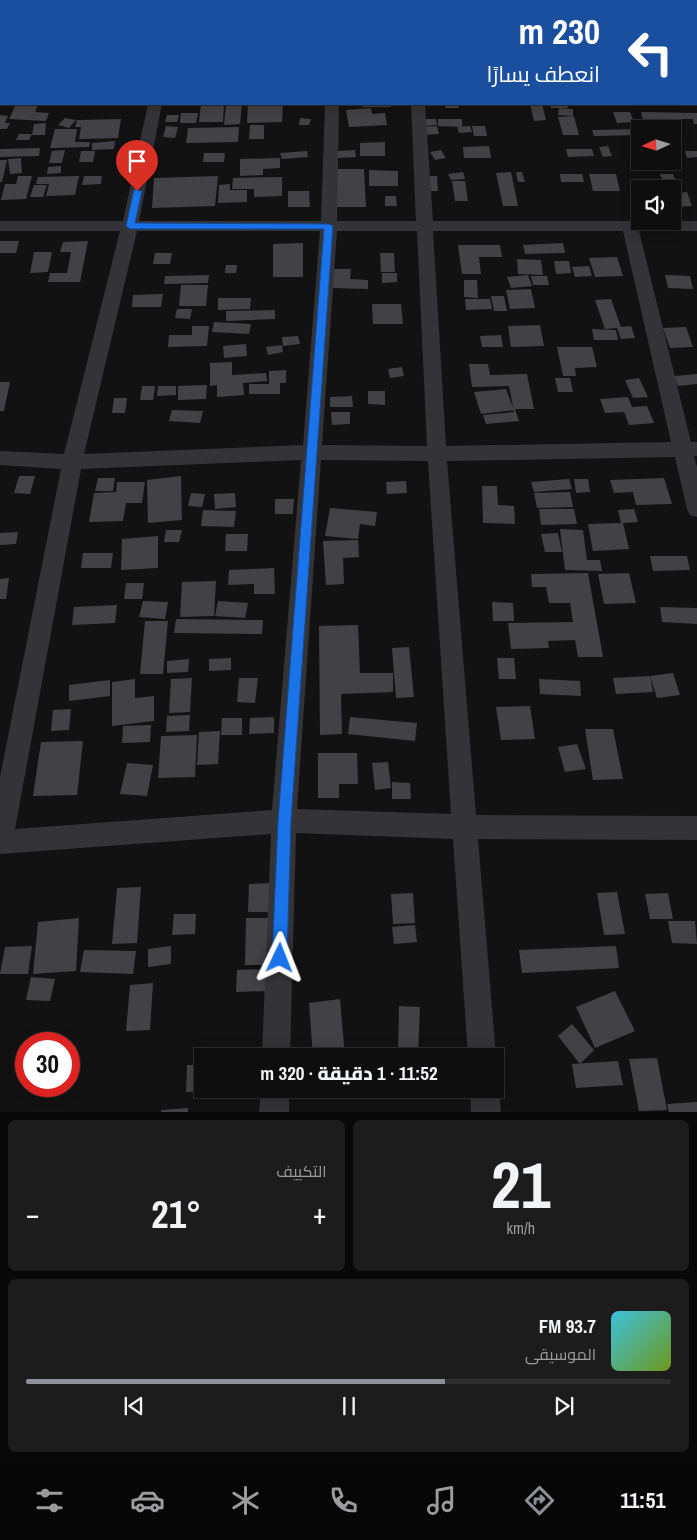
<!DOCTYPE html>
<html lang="ar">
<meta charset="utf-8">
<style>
body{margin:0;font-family:"Archivo Narrow",Cairo,sans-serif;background:#1c1c1c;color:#f1f3f6;direction:rtl;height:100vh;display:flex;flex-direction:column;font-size:19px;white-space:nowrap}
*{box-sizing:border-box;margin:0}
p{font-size:16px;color:#9b9c9e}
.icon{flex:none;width:28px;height:28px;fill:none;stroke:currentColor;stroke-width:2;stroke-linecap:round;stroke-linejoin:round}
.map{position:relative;height:1112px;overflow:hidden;direction:ltr}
.side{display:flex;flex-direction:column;gap:8px;padding:8px;background:#080808;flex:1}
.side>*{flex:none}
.top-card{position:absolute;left:0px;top:0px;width:698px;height:105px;box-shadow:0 2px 12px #0003,0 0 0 1px #2e2e2e;direction:rtl;background:#1a4fa0;color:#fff;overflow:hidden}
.needle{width:32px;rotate:266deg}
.fabs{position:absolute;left:631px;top:120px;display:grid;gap:10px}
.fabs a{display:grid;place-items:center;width:50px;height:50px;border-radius:0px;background:#0e0e0e;box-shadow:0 2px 12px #0003,0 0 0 1px #2e2e2e;font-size:25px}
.speed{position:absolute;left:15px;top:1032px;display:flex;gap:10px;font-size:25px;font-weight:700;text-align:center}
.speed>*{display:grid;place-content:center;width:65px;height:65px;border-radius:50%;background:#0e0e0e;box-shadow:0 2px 12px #0003,0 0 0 1px #2e2e2e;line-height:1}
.speed .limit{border:8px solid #d22;background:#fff;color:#111}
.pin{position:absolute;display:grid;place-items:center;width:42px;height:42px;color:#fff;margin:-51px -21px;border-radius:50% 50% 50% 0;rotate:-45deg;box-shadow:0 0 5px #0007}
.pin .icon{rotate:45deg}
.me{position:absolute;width:55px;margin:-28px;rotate:2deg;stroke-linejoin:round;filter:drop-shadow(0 0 4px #0008)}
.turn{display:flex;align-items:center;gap:18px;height:105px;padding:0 15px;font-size:22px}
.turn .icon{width:65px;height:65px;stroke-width:2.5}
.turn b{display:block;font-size:35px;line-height:42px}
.big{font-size:38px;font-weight:800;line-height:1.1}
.side .tile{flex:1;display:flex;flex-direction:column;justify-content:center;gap:8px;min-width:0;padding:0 18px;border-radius:8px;background:#1c1c1c}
.side .dial{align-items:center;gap:0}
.dial b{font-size:65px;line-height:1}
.song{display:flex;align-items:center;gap:15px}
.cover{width:60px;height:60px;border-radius:8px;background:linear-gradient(135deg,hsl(190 70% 55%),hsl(80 70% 35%))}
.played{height:5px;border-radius:2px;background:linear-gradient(90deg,#8c9099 65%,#2e2e2e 65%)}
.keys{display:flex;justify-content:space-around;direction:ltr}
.heat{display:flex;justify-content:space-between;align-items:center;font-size:28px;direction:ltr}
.side .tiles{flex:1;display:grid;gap:8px;grid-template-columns:1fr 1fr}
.tile:last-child{grid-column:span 2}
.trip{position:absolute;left:194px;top:1048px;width:310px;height:50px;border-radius:0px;background:#0e0e0e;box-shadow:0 2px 12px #0003,0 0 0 1px #2e2e2e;font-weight:800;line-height:50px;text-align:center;direction:rtl}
.tabs{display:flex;height:80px;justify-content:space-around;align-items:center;background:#060606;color:#9b9c9e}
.tabs .icon{width:35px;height:35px}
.tabs .selected{color:#8c9099}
.tabs b{font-size:22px;color:#f1f3f6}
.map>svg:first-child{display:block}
.building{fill:#424246}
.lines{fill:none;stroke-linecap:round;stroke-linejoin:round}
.street{fill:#343438;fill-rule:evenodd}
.route{fill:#1a73e8;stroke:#114b97}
</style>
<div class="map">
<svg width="697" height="1113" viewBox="0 0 697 1113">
<rect width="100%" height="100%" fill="#121213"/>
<g class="building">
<polygon points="16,104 38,104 35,112 49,113 46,121 9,119"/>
<polygon points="201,104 224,104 223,122 199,122"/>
<polygon points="226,104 242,104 240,124 224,125"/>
<polygon points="248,104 283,104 282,122 247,123"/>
<polygon points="362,104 390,104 391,107 362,107"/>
<rect x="445" y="104" width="14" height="4"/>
<polygon points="530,104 542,104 546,120 534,121"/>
<polygon points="550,104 567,104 568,108 551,108"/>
<polygon points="664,104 695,104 696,106 665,106"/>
<polygon points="371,108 372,114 385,113 387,125 349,127 346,110"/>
<polygon points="559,108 573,109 573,116 558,115"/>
<polygon points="613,112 630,112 634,122 617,123"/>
<polygon points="641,112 697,113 697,124 694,124 693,119 676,119 678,125 644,124"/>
<polygon points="181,113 198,113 196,123 180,123"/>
<polygon points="0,115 8,116 5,123 10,123 7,129 0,129"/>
<polygon points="167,115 179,115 177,122 165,122"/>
<polygon points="574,116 579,135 563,135 558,117"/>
<polygon points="65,118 76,120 69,128 58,125"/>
<polygon points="300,118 311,119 309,125 299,125"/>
<polygon points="121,119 118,138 79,139 81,127 75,127 77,120"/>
<polygon points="422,119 436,119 437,125 424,126"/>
<polygon points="438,119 462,119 462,127 438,126"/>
<polygon points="46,123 45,135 32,135 34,124"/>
<polygon points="250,125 264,125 264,139 249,139"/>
<polygon points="166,126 178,127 175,138 163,137"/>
<polygon points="437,126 439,134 424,135 422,127"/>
<polygon points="470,126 472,132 459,133 457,127"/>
<polygon points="472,126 485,126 487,136 474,136"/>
<polygon points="239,127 238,142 186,143 188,128"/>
<polygon points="55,129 77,129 75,142 90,142 89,147 50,148"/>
<polygon points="638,129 640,135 594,136 592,130"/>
<polygon points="19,134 32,134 29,140 16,140"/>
<polygon points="115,141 114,149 92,150 92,143"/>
<polygon points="385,142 385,156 360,156 360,143"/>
<polygon points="489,146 491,158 464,158 463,147"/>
<polygon points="608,146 612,156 603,157 599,147"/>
<polygon points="40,148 39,156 0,157 0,149"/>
<polygon points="566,149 592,149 594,156 568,157"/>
<polygon points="65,150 62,163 49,163 52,151"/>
<polygon points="355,150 356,157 338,158 338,151"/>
<polygon points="441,150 446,158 435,160 430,152"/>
<polygon points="81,151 95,151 93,162 79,162"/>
<polygon points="307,151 308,157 282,159 280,153"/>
<polygon points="685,151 697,151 697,157 687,158"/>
<polygon points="204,153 225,153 224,162 203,162"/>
<polygon points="21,158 22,173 10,174 8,159"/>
<polygon points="280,158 280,168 263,169 263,175 240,176 240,159"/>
<polygon points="0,160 7,160 2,182 0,182"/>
<polygon points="61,166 61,173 47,174 48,167"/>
<polygon points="336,169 364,169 366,207 337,207"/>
<polygon points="369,170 398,171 398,186 369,186"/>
<polygon points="463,172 465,179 451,180 448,174"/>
<polygon points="511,172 518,206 503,206 496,173"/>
<polygon points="516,172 522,172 525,182 518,182"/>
<polygon points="560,174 582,174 584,182 561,182"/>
<polygon points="589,174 616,174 620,191 593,191"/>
<polygon points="660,174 673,174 676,182 663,182"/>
<polygon points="18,176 32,176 26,199 1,200 5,184 16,184"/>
<polygon points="79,176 75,195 46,196 49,184 36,184 38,177"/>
<polygon points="84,176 102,176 101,184 82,185"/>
<polygon points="218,176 215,206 152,208 154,178"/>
<polygon points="427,176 437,176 438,191 428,191"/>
<polygon points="282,177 282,196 254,197 254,189 232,189 233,178"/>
<polygon points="452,181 465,181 468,201 455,201"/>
<polygon points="230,184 230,190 247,190 247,202 218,203 219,185"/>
<polygon points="34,185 47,185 43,197 30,197"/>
<polygon points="288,191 309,191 310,207 288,207"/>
<polygon points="687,192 692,206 672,207 672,193"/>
<polygon points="385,196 396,196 397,206 385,206"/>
<polygon points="0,241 19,241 16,253 0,253"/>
<polygon points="88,241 80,282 48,282 50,273 67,273 71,252 60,252 63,242"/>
<polygon points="303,243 303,277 273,277 273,244"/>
<polygon points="563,243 565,253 525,254 523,245"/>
<polygon points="458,245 500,245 502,257 479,257 481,274 462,274"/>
<polygon points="34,252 52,252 48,272 30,273"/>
<polygon points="155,253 172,253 170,264 153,264"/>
<polygon points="380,253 394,253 395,272 381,272"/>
<polygon points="617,257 623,276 595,277 589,258"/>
<polygon points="517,259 541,260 543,275 518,274"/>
<polygon points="554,261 569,261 571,273 556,274"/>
<polygon points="226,265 237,265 236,273 225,273"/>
<polygon points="589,266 592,276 575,277 572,267"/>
<polygon points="333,269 351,269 350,279 368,280 368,289 331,288"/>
<polygon points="382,273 397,273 397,282 382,283"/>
<polygon points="209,275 208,283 164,284 165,276"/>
<polygon points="528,275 532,286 511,288 507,277"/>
<polygon points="665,275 690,276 693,289 668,288"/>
<polygon points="531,276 547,276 549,285 533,285"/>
<polygon points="464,280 477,280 478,298 464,297"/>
<polygon points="181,285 208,285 206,306 179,306"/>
<polygon points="531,289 535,308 510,309 506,290"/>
<polygon points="163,294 161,307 132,307 133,295"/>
<polygon points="491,296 504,296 507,311 494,311"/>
<polygon points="218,298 251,298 250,309 218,310"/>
<polygon points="465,299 490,299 492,309 466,310"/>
<polygon points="611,299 621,327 631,326 635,338 621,339 617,328 605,329 595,300"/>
<polygon points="372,304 401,304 403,324 373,324"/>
<polygon points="177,309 192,309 190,319 175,318"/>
<polygon points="275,310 275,319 226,321 226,311"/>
<polygon points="214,322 251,324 249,334 212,332"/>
<polygon points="540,325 544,346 511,347 508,326"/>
<polygon points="192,326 209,326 207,346 168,347 169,335 192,335"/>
<polygon points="686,327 693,347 670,348 663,328"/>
<polygon points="592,329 616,330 618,340 594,340"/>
<polygon points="501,335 503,347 482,347 480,336"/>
<polygon points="298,336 300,344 283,346 282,337"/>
<polygon points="246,344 247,356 224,358 223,346"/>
<polygon points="282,345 283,352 268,355 266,347"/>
<polygon points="557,347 592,347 597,367 575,368 576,376 563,376"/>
<polygon points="232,362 232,375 266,373 267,381 243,383 244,395 217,397 217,385 210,386 210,363"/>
<polygon points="469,364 488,364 490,375 527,374 534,409 515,409 519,421 486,424 483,415 514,412 509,386 472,387"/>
<polygon points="402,367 404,376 390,378 388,369"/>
<polygon points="286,370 286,383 280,383 280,394 249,394 249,384 269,384 269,371"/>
<polygon points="697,374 697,384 678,386 674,376"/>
<polygon points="555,378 570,378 573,392 558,392"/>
<polygon points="639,378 648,397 633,398 625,380"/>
<polygon points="0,382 10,382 4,411 0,411"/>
<polygon points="207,385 206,399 178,400 178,386"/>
<polygon points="142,386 155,386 153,400 140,400"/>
<polygon points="158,386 176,386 176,395 157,396"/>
<polygon points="506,389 514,410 481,414 474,392"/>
<polygon points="368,391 385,391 385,405 368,404"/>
<polygon points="352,396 353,407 330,407 330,397"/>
<polygon points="628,397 632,407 647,406 654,423 629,425 624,412 605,413 600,399"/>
<polygon points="114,398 127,398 125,413 112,413"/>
<polygon points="172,410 203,411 200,423 169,421"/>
<polygon points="331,412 350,412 350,424 332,425"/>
<polygon points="19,476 35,476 30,494 14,493"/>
<polygon points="181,476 182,520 148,523 147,480"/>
<polygon points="98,478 115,478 113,491 95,491"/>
<polygon points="664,478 672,504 636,505 633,492 614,493 610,480"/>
<polygon points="569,479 572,489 534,492 531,482"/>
<polygon points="574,479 588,479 590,492 576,493"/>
<polygon points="406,481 407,493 387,494 386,482"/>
<polygon points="117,482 145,482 142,503 126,503 123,521 89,522 94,493 116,492"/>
<polygon points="482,486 497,486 498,505 514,506 515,524 483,523"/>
<polygon points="570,492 573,507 537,508 534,493"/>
<polygon points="191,493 205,494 202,507 188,506"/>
<polygon points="235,493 236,507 215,509 214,494"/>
<polygon points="275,499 294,499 293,514 275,514"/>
<polygon points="330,508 377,512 375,526 360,524 358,539 325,536"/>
<polygon points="539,509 574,509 577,524 541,525"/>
<polygon points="634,509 638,522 623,523 629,549 593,551 588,524 621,523 618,510"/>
<polygon points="203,510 236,511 234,527 201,526"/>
<polygon points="560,529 583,530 587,560 600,560 602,571 565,570"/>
<polygon points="166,530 182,530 179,542 164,542"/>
<polygon points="18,532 16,544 0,545 0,533"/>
<polygon points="558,533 562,552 545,552 541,534"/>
<polygon points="226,534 248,534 247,551 225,551"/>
<polygon points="158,536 158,568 121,570 122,539"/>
<polygon points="358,540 359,557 343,558 344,584 326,585 323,541"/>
<polygon points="83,553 113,553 111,568 81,568"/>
<polygon points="650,556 687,556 690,570 653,571"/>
<polygon points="274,568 275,594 254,594 254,584 228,585 229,570"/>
<polygon points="588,573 603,657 578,657 575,640 548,641 549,648 511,649 508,623 573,622 570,603 549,603 546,587 532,587 531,574"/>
<polygon points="629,573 636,603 604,604 598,574"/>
<polygon points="9,578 6,599 0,599 0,579"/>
<polygon points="216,581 214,616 180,617 182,582"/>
<polygon points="126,583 144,583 142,599 124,599"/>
<polygon points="143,601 168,602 165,619 139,617"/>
<polygon points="218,601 248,603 245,618 215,616"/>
<polygon points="492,602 513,603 514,621 493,621"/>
<polygon points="117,605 115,623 72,625 74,607"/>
<polygon points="660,607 697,608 697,624 662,622"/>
<polygon points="176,619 263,620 262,634 174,633"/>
<polygon points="145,621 168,621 163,674 140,674"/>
<polygon points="358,625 360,673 393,673 393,692 341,694 342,734 320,735 319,626"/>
<polygon points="409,647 414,697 396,698 392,648"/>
<polygon points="231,658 231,670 209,671 209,659"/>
<polygon points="497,658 514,658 516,679 499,679"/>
<polygon points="189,659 188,672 167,673 167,661"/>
<polygon points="673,673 680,695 657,698 650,676"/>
<polygon points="650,676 653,692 616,694 613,678"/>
<polygon points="192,678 190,712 169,713 171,679"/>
<polygon points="239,678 258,678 255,703 237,702"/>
<polygon points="135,679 135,698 154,696 154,721 112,726 112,682"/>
<polygon points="539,679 580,681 581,696 540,694"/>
<polygon points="110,680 110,696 69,701 69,685"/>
<polygon points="530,706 535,739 501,740 496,707"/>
<polygon points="71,709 69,730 51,731 53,710"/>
<polygon points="190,715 189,731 166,732 167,716"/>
<polygon points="274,717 274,733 249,734 250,718"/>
<polygon points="350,717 417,723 415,741 348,734"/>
<polygon points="222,718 242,718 242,735 221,735"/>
<polygon points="151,725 150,742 122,743 123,726"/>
<polygon points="585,729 613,729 623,779 593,780"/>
<polygon points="220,731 218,764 197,765 199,732"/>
<polygon points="197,735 195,777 158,778 161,736"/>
<polygon points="83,741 77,795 33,796 41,742"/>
<polygon points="577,744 586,769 565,772 558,747"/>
<polygon points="318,753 357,753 358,784 339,784 339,798 318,798"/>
<polygon points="388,762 391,788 375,790 372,763"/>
<polygon points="127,763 153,765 147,796 120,794"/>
<polygon points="392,782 410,783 411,799 392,799"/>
<polygon points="271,883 270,912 248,912 249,884"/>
<polygon points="141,887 137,943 112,944 117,888"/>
<polygon points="617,892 625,934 604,935 597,893"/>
<polygon points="413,893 415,923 393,924 391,894"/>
<polygon points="668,893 673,919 650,919 645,894"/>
<polygon points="174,914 196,914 195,934 172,935"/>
<polygon points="79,918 76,971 33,974 38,922"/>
<polygon points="246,918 270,918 269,965 245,965"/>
<polygon points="668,921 695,921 697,944 672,943"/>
<polygon points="415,925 417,942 394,944 392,927"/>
<polygon points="32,946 28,974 0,974 5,947"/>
<polygon points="171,946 171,964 148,967 148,949"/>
<polygon points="616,946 619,968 522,973 519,950"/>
<polygon points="84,950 136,951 133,974 80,972"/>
<polygon points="267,969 267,991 236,992 237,970"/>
<polygon points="31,977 55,979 50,1001 26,1000"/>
<polygon points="153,983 150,1030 126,1031 130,985"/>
<polygon points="615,991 635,1031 595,1048 576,1007"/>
<polygon points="340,999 345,1056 313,1056 309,1003"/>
<polygon points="399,1006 420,1007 418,1056 398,1055"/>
<polygon points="572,1024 594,1050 580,1064 558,1036"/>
<polygon points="657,1058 667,1110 639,1111 629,1059"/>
<polygon points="618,1061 623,1085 576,1088 572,1064"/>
<polygon points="187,1065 202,1065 202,1089 245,1089 245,1091 186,1092"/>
<polygon points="697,1102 697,1113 669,1113 667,1104"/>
<polygon points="188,1108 188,1113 161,1113 161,1110"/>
</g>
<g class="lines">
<g class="street">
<polygon points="327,0 341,0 341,1 328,1"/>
<polygon points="404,0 418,0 418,1 405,1"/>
<rect x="696" y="57" width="1" height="8"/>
<path d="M148,104H162L139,221H321L325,104H339L337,221H416L411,104H425L433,221H697V231H639L691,442H697V456H694L697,467V517L690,515L687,509L675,457L447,461L476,815L697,816V840L478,839L496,1056L495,1059V1056H468L453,839L296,833L290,1056H262L271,834L0,854V777L61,469L0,465V451L64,454L120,231H0V221H123ZM137,231H320L303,445L84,454ZM337,231H417L427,446L322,445ZM433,231H623L671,442L446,446ZM301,460L272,810L15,829L81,469ZM321,460L428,461L451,814L297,809Z"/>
<polygon points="495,1080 499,1089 501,1113 471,1113 470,1089 495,1089"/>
<polygon points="261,1089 289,1089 289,1113 259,1113"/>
</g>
</g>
<polygon class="route" points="134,189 142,191 135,223 329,224 333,226 291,821 287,958 285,963 280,965 274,963 272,958 278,821 324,229 130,229 126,226"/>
</svg>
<div class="fabs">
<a><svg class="needle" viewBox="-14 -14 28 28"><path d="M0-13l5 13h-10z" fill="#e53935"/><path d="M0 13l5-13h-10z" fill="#9b9c9e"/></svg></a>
<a><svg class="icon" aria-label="sound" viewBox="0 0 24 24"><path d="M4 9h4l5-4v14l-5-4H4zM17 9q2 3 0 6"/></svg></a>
</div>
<div class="speed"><div class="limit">30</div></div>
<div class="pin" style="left:137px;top:191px;background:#d93025"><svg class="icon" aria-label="arrive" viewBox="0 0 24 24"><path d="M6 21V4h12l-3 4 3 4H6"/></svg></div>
<svg class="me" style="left:280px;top:958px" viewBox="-20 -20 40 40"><path d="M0-17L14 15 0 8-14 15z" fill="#1a73e8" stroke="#fff" stroke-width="4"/></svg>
<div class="trip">11:52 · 1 دقيقة · 320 m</div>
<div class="top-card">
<div class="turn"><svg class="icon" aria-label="left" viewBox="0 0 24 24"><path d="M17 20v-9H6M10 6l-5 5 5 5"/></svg><div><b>230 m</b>انعطف يسارًا</div></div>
</div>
</div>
<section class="side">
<div class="tiles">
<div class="tile dial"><b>21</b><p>km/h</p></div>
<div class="tile"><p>التكييف</p>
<div class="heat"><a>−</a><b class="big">21°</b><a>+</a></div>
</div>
<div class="tile">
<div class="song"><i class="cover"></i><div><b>93.7 FM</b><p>الموسيقى</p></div></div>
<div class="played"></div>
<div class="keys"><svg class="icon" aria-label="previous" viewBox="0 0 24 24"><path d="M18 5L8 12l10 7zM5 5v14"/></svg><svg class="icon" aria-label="pause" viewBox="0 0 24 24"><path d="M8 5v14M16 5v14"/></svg><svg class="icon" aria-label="next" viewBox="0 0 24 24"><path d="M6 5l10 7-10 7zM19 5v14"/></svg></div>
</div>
</div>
</section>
<nav class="tabs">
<b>11:51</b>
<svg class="icon selected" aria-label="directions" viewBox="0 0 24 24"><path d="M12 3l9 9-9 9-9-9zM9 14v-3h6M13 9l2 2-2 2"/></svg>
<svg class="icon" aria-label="music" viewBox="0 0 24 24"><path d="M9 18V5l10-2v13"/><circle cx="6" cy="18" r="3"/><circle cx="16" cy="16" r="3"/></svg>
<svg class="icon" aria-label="phone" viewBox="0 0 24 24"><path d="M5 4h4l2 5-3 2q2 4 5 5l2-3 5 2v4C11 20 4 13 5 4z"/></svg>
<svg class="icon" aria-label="climate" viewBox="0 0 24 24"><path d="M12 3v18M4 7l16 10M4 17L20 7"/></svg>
<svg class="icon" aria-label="car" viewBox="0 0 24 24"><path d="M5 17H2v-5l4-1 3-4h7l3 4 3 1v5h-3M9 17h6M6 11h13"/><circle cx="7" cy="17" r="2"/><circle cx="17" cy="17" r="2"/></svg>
<svg class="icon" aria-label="filters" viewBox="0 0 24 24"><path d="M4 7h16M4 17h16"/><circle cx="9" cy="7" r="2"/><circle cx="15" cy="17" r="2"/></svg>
</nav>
